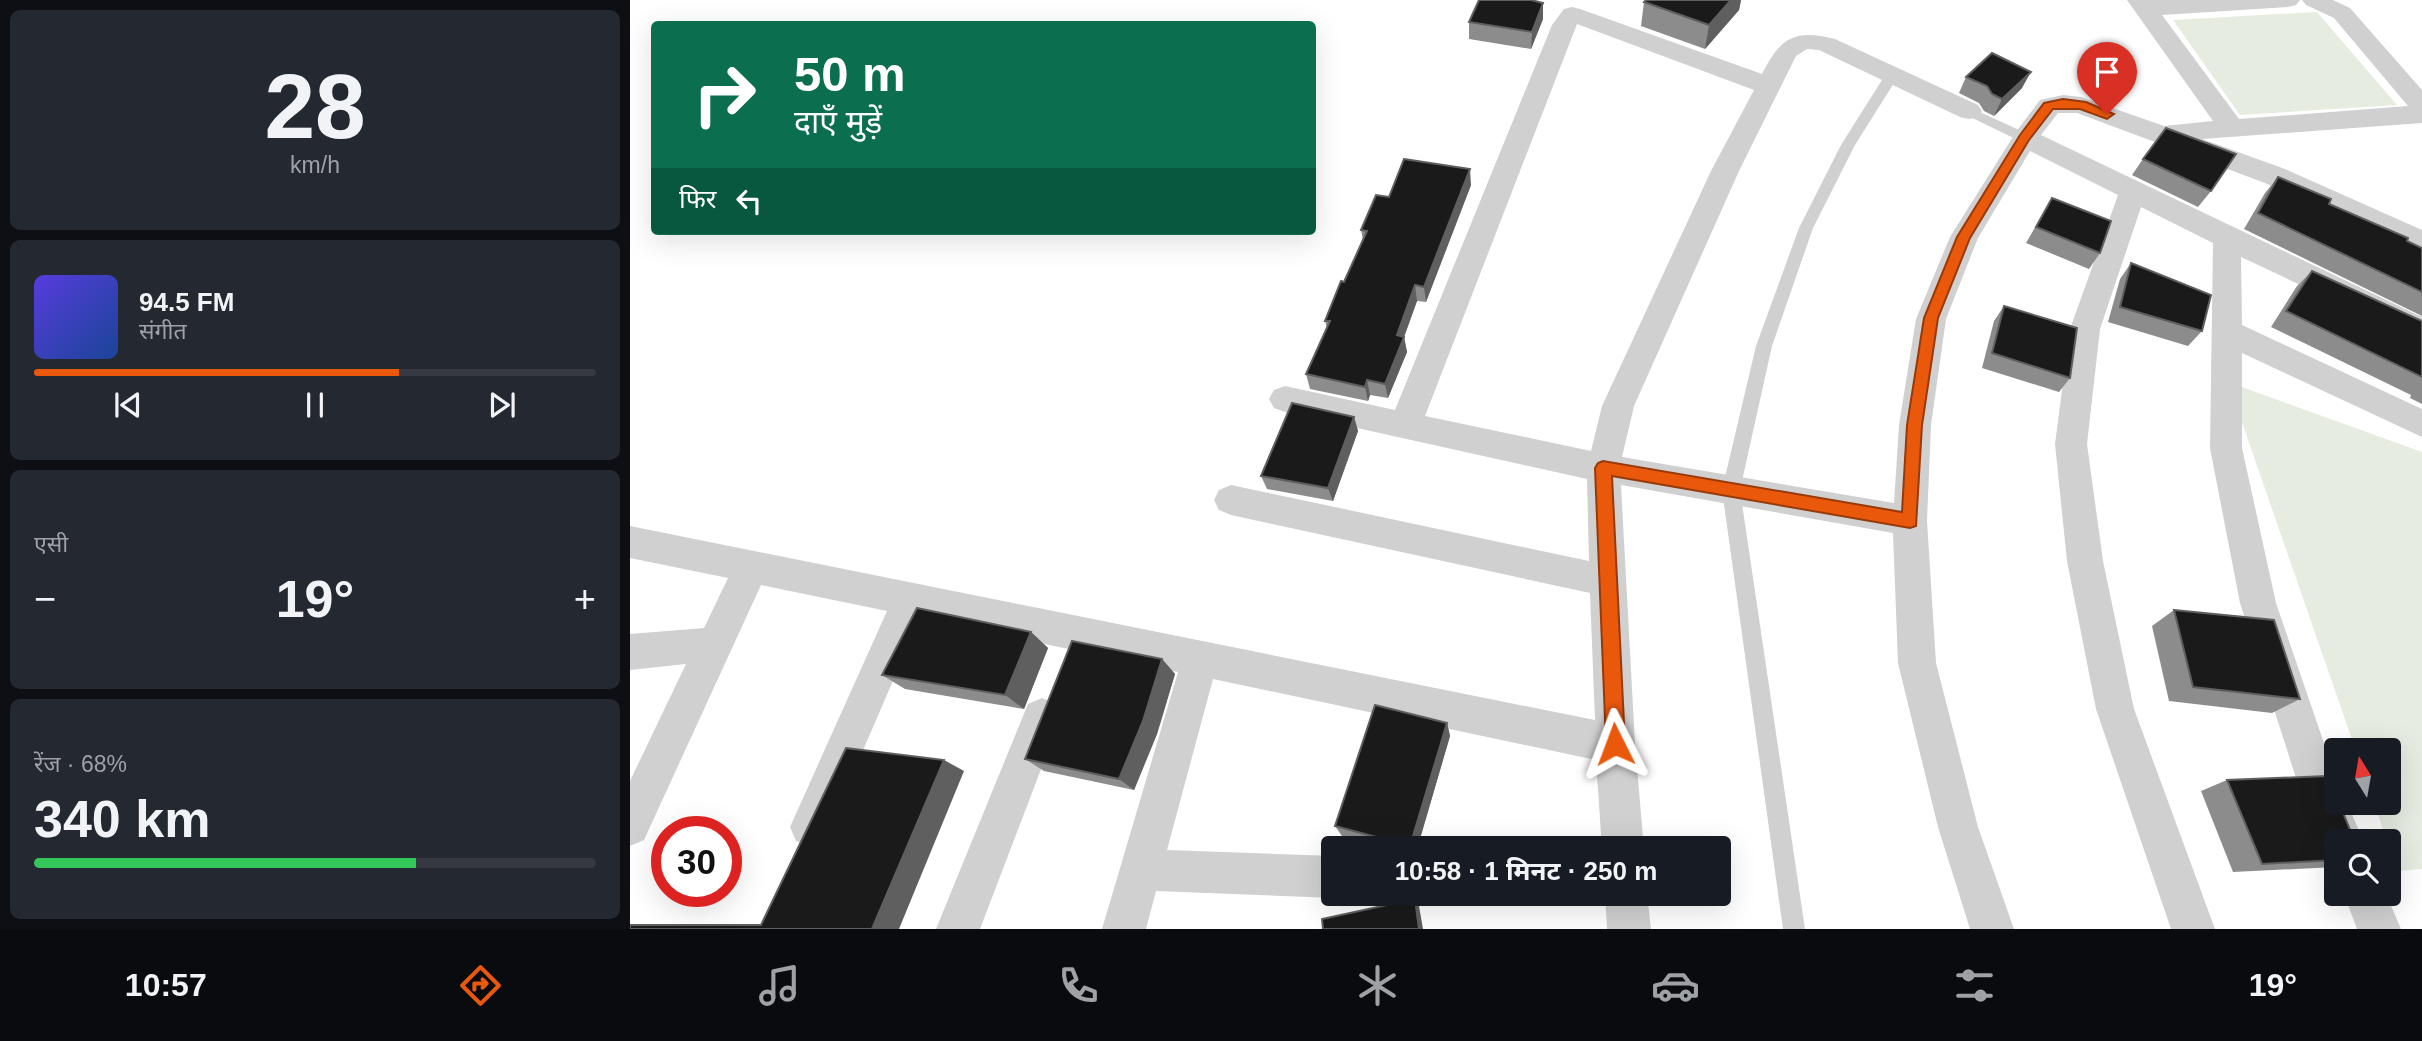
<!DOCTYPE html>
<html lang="hi">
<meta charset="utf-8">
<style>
body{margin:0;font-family:Arial,"Noto Sans Devanagari",sans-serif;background:#242831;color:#f1f3f6;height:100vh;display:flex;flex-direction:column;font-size:26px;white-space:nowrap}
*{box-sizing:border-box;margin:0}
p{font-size:23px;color:#9ea1a6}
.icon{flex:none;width:38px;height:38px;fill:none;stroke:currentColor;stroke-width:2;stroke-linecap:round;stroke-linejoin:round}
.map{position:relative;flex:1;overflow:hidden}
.drawer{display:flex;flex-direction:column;gap:10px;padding:10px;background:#0d0f14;width:630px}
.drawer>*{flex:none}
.guide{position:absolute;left:21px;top:21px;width:665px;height:214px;border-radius:7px;box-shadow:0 7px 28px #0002;background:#0b6e4f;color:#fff;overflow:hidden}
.needle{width:46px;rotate:349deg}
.tools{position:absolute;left:1694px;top:738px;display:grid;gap:14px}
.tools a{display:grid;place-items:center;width:77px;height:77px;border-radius:7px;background:#171b24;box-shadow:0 7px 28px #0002;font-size:35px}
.speed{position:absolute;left:21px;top:816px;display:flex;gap:14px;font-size:35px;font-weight:700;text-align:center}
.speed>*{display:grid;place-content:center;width:91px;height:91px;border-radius:50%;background:#171b24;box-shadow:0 7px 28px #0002;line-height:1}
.speed .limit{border:10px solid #d22;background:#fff;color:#111}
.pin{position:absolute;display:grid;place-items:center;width:60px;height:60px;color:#fff;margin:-72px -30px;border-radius:50% 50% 50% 0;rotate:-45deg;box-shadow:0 0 7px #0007}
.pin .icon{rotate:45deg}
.me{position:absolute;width:77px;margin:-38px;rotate:357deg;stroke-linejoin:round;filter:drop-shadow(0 0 5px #0008)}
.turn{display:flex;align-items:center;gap:24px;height:147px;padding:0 28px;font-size:32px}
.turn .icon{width:91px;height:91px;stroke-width:2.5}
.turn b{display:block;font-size:49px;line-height:60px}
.then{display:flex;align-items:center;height:66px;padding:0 28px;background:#0003;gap:14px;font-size:26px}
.big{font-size:52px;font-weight:700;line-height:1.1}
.drawer .widget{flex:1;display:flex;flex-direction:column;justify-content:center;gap:10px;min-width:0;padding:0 24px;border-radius:10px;background:#242831}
.drawer .dial{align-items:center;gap:0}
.dial b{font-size:91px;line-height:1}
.song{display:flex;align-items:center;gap:21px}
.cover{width:84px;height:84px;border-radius:10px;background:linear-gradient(135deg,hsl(250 70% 55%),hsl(220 70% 35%))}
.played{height:7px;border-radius:4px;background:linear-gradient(90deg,#ea580c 65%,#363941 65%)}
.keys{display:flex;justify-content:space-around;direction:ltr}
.heat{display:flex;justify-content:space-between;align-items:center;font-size:38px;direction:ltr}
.charge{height:10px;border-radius:5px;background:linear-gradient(90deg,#34c759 68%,#363941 0)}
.trip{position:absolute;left:691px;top:836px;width:410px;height:70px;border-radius:7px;background:#171b24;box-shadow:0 7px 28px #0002;font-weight:700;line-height:70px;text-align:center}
.tab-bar{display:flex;height:112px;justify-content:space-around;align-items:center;background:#090b0e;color:#9ea1a6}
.tab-bar .icon{width:49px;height:49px}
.tab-bar .active{color:#ea580c}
.tab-bar b{font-size:32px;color:#f1f3f6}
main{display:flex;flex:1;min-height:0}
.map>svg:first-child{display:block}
.green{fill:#e6ecdf}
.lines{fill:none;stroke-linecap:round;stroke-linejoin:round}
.lane{fill:#d0d0d0;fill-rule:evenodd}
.street{fill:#d0d0d0;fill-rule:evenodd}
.wall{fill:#8c8c8c}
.shaded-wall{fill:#5f5f5f}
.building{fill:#1a1a1a;stroke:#5f5f5f;stroke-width:2}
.route{fill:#ea580c;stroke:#983908;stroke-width:2}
</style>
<main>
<section class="drawer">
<div class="widget dial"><b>28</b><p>km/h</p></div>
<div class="widget">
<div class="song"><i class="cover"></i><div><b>94.5 FM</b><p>संगीत</p></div></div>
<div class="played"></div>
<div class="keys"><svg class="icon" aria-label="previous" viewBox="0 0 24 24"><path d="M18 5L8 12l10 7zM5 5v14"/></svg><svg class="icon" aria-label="pause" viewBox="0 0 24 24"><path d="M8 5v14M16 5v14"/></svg><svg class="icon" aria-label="next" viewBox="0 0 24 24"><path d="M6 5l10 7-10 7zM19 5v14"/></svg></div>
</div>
<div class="widget"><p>एसी</p>
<div class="heat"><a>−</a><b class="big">19°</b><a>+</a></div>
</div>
<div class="widget"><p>रेंज · 68%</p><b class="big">340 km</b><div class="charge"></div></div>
</section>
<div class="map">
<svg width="1792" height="929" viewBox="0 0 1792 929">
<rect width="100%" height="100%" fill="#fff"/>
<g class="green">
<polygon points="1687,12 1767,105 1610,115 1543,20"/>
<polygon points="1598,382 1792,452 1792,869 1767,871 1744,803 1759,803 1759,751 1726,751"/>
</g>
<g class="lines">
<g class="lane">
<polygon points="1262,71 1269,75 1225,145 1183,228 1142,346 1110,490 1175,929 1153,929 1092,490 1126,346 1169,228 1211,145 1257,72"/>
<polygon points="1339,107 1400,135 1402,138 1395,143 1390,141 1334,114 1332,111"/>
</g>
<g class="street">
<path d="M1497,0H1670L1666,5L1658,7L1532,15L1609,119L1778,106L1704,18L1676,5L1672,0H1703L1720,8L1792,90V123L1572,139L1655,169L1792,230V252L1635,183L1447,113H1428L1411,135L1792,317V342L1611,257L1612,325L1792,409V437L1612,353V448L1646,603L1706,778V803H1717L1734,842H1706V860L1698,857L1665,775L1610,603L1580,448L1583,243L1511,207L1470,329L1457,444L1473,561L1504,709L1585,929H1541L1466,709L1437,561L1425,444L1440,329L1488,195L1400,151L1348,238L1316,319L1301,425L1297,521L1306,663L1348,827L1384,929H1340L1308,827L1268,663L1263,533L991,485L1005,744L1014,849H972L966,760L583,679L537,850L704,856V894H713L704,898L526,891L516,929H472L548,672L290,618L194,841L180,847L166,841L160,827L257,611L131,585L14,840L0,846V781L56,664L0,670V634L74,628L98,578L0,558V526L965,720L960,593L601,515L589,510L584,500L589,490L601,485L959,561L957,479L655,412L644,408L639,399L644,390L655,386L765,410L922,25L934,9L942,7L950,9L1132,74C1150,39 1163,28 1205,39L1348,105L1352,111L1348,117L1339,119L1330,117L1189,50L1177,49L1166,56L1109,171L1004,406L992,457L1264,503L1269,425L1286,319L1320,237L1386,132L1410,100L1433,95L1451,97L1534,126L1583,121ZM947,24L1124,90L1081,171L972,406L961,451L795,416Z"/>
<polygon points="412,698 426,704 431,717 350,929 306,929 398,704"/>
<polygon points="975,894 1017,894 1021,929 977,929"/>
<polygon points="1714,894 1756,894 1771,929 1727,929"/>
</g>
</g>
<g class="wall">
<polygon points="1016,0 1111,0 1109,10 1075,49 1011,26 1014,2"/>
<polygon points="908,2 913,3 913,19 901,49 839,39 839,22"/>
<polygon points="1336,77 1392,88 1364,116 1354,111 1349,103 1329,93"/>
<polygon points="1513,159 1581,191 1568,207 1502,175"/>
<polygon points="1648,177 1699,204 1792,248 1792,316 1614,229 1635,193"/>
<polygon points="841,185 796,302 787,301 774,337 777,352 758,398 740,395 738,401 680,389 676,374 697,328 695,321 733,240 731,230 759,197"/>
<polygon points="1422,198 1470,253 1459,269 1396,243"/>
<polygon points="1501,263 1572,331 1558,346 1478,322 1490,279"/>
<polygon points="1682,271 1792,321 1792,404 1780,398 1781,395 1641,327 1667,286"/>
<polygon points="1374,306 1440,378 1429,392 1352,368 1364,321"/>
<polygon points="724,417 728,431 703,501 637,489 631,476"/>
<polygon points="1544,610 1670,699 1642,713 1539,701 1522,626"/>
<polygon points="401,632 418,648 394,709 275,689 252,675"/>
<polygon points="532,659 545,674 527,734 504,790 414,771 395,759"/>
<polygon points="817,723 820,736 787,849 760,849 712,836 705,826"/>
<polygon points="1597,780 1706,842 1706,867 1603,872 1571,791"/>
</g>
<g class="shaded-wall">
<polygon points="1101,0 1111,0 1109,10 1075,49 1079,25"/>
<polygon points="913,3 913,19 901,49 902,32"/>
<polygon points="1401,72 1392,88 1364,116 1372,99"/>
<polygon points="840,169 841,185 796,302 794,287"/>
<polygon points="785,285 787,301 774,337 777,352 758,398 755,384 767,335"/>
<polygon points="737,380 740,395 738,401 735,387"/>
<polygon points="724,417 728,431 703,501 698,488"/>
<polygon points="401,632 418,648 394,709 375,695"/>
<polygon points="532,659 545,674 527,734 504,790 489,779"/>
<polygon points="817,723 820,736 787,849 782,849 780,846"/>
<polygon points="314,760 334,771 269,929 242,929"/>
<polygon points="785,899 789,906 793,929 789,929"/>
</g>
<g class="building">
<polygon points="849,0 901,0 913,3 902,32 839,22"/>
<polygon points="1016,0 1101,0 1079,25 1014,2"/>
<polygon points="1362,53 1401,72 1372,99 1362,94 1357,86 1336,77"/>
<polygon points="1536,128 1606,154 1581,191 1513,159"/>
<polygon points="774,159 840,169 794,287 785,285 767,335 774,337 755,384 737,380 735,387 676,374 700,321 695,321 711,281 714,282 737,231 731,230 746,195 759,197"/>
<polygon points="1648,177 1701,199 1699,204 1778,238 1777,241 1792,248 1792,292 1628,213"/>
<polygon points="1422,198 1481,221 1470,253 1406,227"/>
<polygon points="1501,263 1581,295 1572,331 1490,307"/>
<polygon points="1682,271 1792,321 1792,377 1656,311"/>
<polygon points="1374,306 1447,328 1440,378 1362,353"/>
<polygon points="662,403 724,417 698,488 631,476"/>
<polygon points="287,608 401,632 375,695 252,675"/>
<polygon points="1544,610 1644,620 1670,699 1563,687"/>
<polygon points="442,641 532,659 513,721 489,779 395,759"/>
<polygon points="745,705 817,723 780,846 705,826"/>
<polygon points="216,748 314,760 242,929 0,929 0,925 131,925"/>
<polygon points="1697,776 1706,798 1706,803 1709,803 1725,842 1706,842 1706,860 1632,864 1597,780"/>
<polygon points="785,899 789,929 693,929 692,919"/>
</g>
<polygon class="route" points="1433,99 1456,102 1484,114 1477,119 1450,109 1423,109 1399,140 1340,238 1308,318 1292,425 1286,526 1280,528 982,476 995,744 992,751 985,754 979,751 976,744 965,468 968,463 973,461 1272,512 1277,425 1294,318 1327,237 1390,135 1414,103"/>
</svg>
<div class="tools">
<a><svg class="needle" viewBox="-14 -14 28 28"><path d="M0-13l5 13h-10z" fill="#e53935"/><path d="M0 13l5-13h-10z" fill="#9ea1a6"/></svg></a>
<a><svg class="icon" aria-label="search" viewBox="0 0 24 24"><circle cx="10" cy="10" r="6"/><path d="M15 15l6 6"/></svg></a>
</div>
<div class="speed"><div class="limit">30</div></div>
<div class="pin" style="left:1477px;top:114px;background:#d93025"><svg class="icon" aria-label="arrive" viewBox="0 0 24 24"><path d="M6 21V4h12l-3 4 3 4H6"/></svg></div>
<svg class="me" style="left:985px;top:744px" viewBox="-20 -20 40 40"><path d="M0-17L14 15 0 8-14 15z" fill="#ea580c" stroke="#fff" stroke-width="4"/></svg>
<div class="trip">10:58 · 1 मिनट · 250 m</div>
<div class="guide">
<div class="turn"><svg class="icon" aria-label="right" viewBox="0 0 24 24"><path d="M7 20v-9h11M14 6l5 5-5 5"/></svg><div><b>50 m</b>दाएँ मुड़ें</div></div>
<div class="then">फिर<svg class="icon" aria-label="left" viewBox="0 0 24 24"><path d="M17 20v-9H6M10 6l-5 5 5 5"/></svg></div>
</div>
</div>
</main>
<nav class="tab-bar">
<b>10:57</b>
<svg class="icon active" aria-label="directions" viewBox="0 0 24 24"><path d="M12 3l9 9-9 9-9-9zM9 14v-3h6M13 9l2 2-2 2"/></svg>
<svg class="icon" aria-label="music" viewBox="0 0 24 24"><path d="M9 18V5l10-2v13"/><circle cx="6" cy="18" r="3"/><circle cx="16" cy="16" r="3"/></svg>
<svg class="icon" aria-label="phone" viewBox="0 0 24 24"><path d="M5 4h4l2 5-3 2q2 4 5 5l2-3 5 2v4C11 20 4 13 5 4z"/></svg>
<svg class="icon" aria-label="climate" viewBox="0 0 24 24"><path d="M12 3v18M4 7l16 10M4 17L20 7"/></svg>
<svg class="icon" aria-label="car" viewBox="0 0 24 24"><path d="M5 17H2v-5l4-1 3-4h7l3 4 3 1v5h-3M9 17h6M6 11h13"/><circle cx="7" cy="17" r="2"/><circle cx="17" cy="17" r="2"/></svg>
<svg class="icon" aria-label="filters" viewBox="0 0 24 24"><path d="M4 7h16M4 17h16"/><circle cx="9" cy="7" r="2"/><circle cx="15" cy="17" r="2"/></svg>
<b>19°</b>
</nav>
